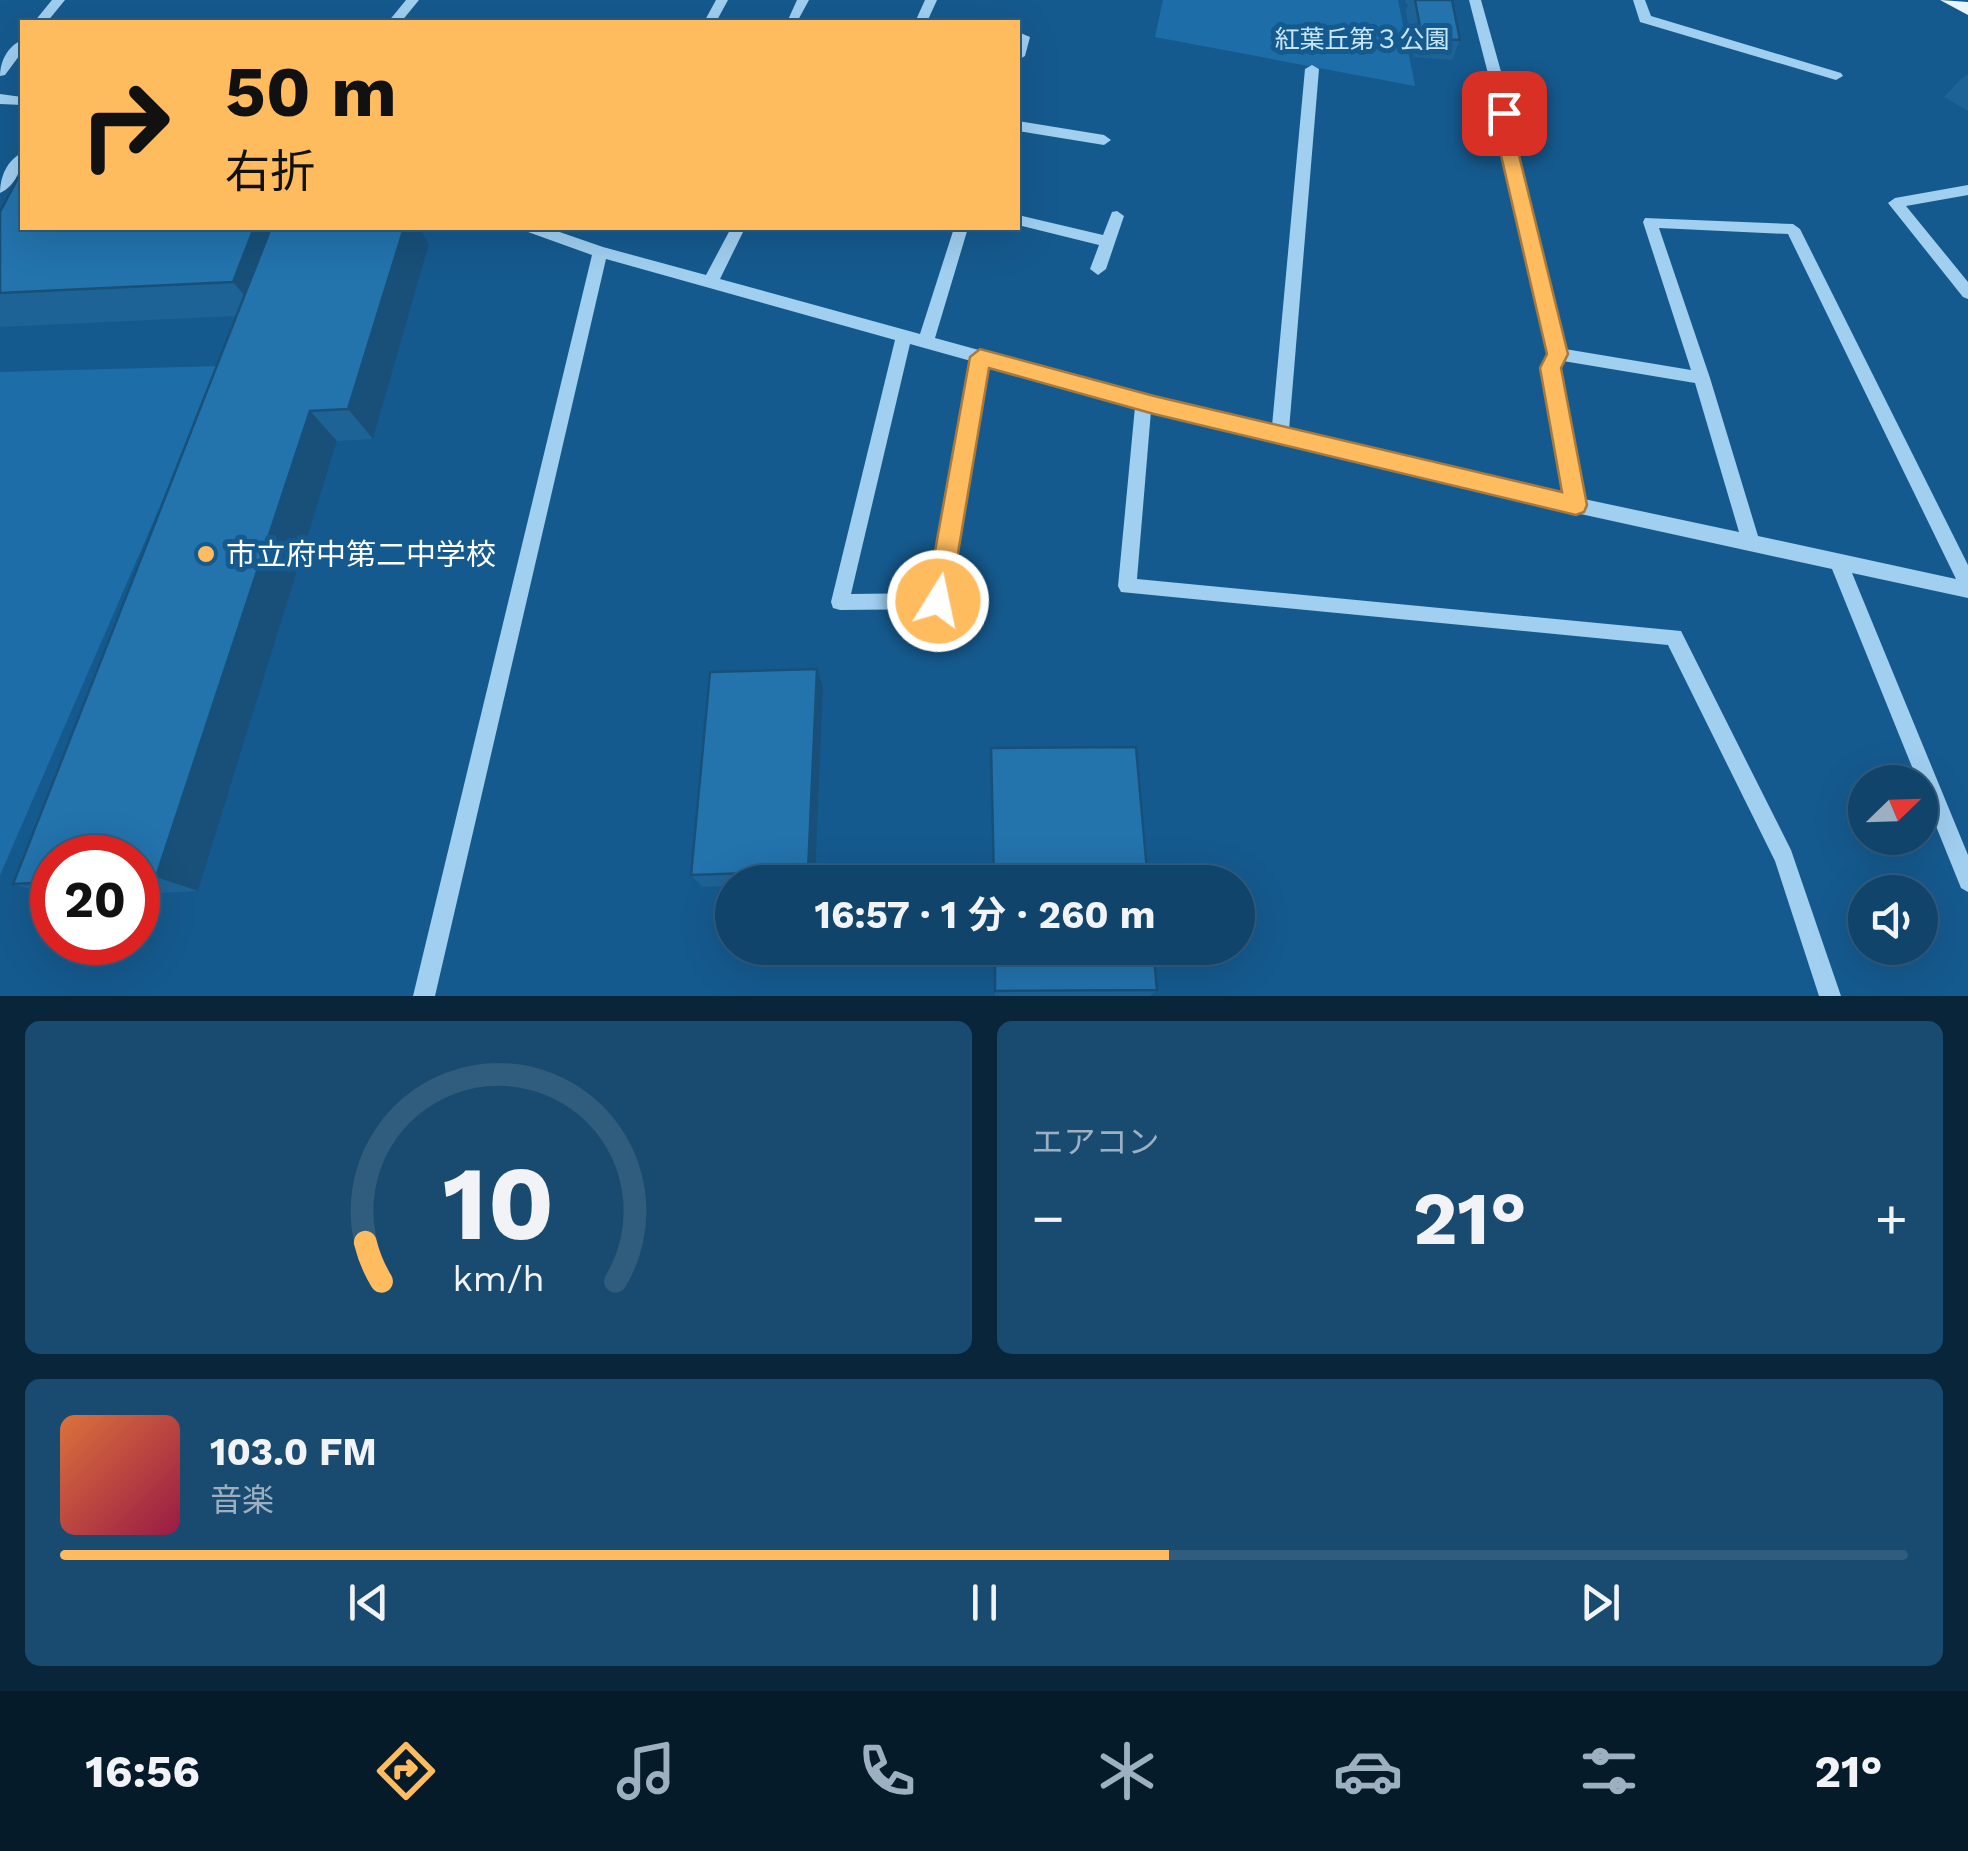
<!DOCTYPE html>
<html lang="ja">
<meta charset="utf-8">
<style>
body{margin:0;font-family:"Work Sans","Noto Sans JP",sans-serif;background:#194b70;color:#f1f3f6;height:100vh;display:flex;flex-direction:column;font-size:38px;white-space:nowrap}
*{box-sizing:border-box;margin:0}
p{font-size:32px;color:#9cb0c1}
.icon{flex:none;width:55px;height:55px;fill:none;stroke:currentColor;stroke-width:2;stroke-linecap:round;stroke-linejoin:round}
.map{position:relative;height:996px;overflow:hidden}
.sheet{display:flex;flex-direction:column;gap:25px;padding:25px;background:#09253a;flex:1}
.sheet>*{flex:none}
.guide{position:absolute;left:20px;top:20px;width:1000px;height:210px;border-radius:0px;box-shadow:0 10px 40px #0002,0 0 0 2px #305c7e;background:#ffbc5f;color:#111;overflow:hidden}
.needle{width:65px;rotate:67deg}
.controls{position:absolute;left:1848px;top:765px;display:grid;gap:20px}
.controls a{display:grid;place-items:center;width:90px;height:90px;border-radius:50%;background:#10446a;box-shadow:0 10px 40px #0002,0 0 0 2px #305c7e;font-size:50px}
.speed{position:absolute;left:30px;top:835px;display:flex;gap:20px;font-size:50px;font-weight:700;text-align:center}
.speed>*{display:grid;place-content:center;width:130px;height:130px;border-radius:50%;background:#10446a;box-shadow:0 10px 40px #0002,0 0 0 2px #305c7e;line-height:1}
.speed .limit{border:15px solid #d22;background:#fff;color:#111}
.pin{position:absolute;display:grid;place-items:center;width:85px;height:85px;color:#fff;margin:-42px;border-radius:20px;box-shadow:0 5px 15px #0006}
.me{position:absolute;width:110px;margin:-55px;rotate:10deg;stroke-linejoin:round;filter:drop-shadow(0 0 8px #0008)}
.turn{display:flex;align-items:center;gap:35px;height:210px;padding:0 40px;font-size:45px}
.turn .icon{width:130px;height:130px;stroke-width:2.5}
.turn b{display:block;font-size:70px;line-height:85px}
.big{font-size:75px;font-weight:700;line-height:1.1}
.sheet .widget{flex:1;display:flex;flex-direction:column;justify-content:center;gap:15px;min-width:0;padding:0 35px;border-radius:15px;background:#194b70}
.sheet .dial{align-items:center;gap:0}
.dial svg{height:260px;overflow:visible;fill:none;stroke:#305c7e;stroke-width:7;stroke-linecap:round;text-anchor:middle}
.dial text{fill:#f1f3f6;stroke:none}
.song{display:flex;align-items:center;gap:30px}
.cover{width:120px;height:120px;border-radius:15px;background:linear-gradient(135deg,hsl(20 70% 55%),hsl(340 70% 35%))}
.played{height:10px;border-radius:5px;background:linear-gradient(90deg,#ffbc5f 60%,#305c7e 60%)}
.keys{display:flex;justify-content:space-around;direction:ltr}
.heat{display:flex;justify-content:space-between;align-items:center;font-size:55px;direction:ltr}
.sheet .tiles{flex:1;display:grid;gap:25px;grid-template-columns:1fr 1fr}
.widget:last-child{grid-column:span 2}
.trip{position:absolute;left:715px;top:865px;width:540px;height:100px;border-radius:50px;background:#10446a;box-shadow:0 10px 40px #0002,0 0 0 2px #305c7e;font-weight:700;line-height:100px;text-align:center}
.tabs{display:flex;height:160px;justify-content:space-around;align-items:center;background:#061b2a;color:#9cb0c1}
.tabs .icon{width:70px;height:70px}
.tabs .selected{color:#ffbc5f}
.tabs b{font-size:45px;color:#f1f3f6}
.map>svg:first-child{display:block}
.green{fill:#1d6ea8}
.lines{fill:none;stroke-linecap:round;stroke-linejoin:round}
.minor{fill:#a0cff0;fill-rule:evenodd}
.major{fill:#e9f5ff;fill-rule:evenodd}
.wall{fill:#1e6395}
.shaded-wall{fill:#185079}
.building{fill:#2373ad;stroke:#185079;stroke-width:2.5}
.route{fill:#ffbc5f;stroke:#a67a3e;stroke-width:2.5}
.poi-dot{fill:#ffbc5f;stroke:#155a8e;stroke-width:4}
.labels{text-anchor:middle;dominant-baseline:central;stroke-width:10;stroke-linejoin:round;paint-order:stroke}
.far-park-label{font-size:25px;fill:#c7e6fc;stroke:#155a8e}
.poi-label{font-size:30px;fill:#fff;stroke:#155a8e;text-anchor:start}
</style>
<div class="map">
<svg width="1968" height="996" viewBox="0 0 1968 996">
<rect width="100%" height="100%" fill="#155a8e"/>
<g class="green">
<polygon points="1163,0 1398,0 1415,86 1155,37"/>
<polygon points="221,366 0,875 0,372"/>
</g>
<g class="lines">
<g class="minor">
<polygon points="52,0 65,0 47,22 34,22"/>
<polygon points="406,0 419,0 401,22 388,22"/>
<polygon points="716,0 728,0 716,22 704,22"/>
<polygon points="797,0 809,0 797,22 787,22"/>
<polygon points="925,0 937,0 927,22 915,22"/>
<path d="M1469,0H1481L1507,93L1516,151L1565,349L1691,370L1643,222L1645,218L1793,224L1800,229L1968,565V598L1852,573L1968,855V892L1961,888L1832,569L1576,513L1151,411L1137,579L1681,631L1791,850L1841,996H1819L1775,861L1668,645L1121,592L1118,586L1135,407L987,365L945,607L938,609L840,610L833,608L831,602L895,340L606,259L435,996H413L592,255L528,232L526,228H548L603,247L706,275L731,228H745L720,279L920,334L954,228H968L935,338L1154,398L1272,426L1305,69L1312,65L1319,69L1289,430L1565,495L1543,368L1550,354L1502,151L1493,93ZM1659,228L1788,234L1956,579L1758,536L1710,378ZM910,344L971,361L930,593L851,594ZM1563,361L1695,383L1739,532L1584,499L1559,368Z"/>
<polygon points="1633,0 1645,0 1651,16 1841,73 1843,76 1836,80 1640,22"/>
<polygon points="1018,32 1030,37 1025,56 1018,60"/>
<path d="M22,40V52L5,75L0,76C0,61 8,46 22,40Z"/>
<polygon points="0,94 22,97 22,105 0,104"/>
<polygon points="1018,121 1104,135 1111,140 1104,145 1018,131"/>
<path d="M22,153C23,168 15,186 0,193C0,177 7,160 22,153Z"/>
<polygon points="1968,185 1968,195 1906,206 1968,282 1968,299 1963,297 1888,203 1895,198"/>
<polygon points="1117,211 1124,216 1106,269 1098,275 1090,269 1099,245 1018,225 1018,215 1103,235 1112,212"/>
</g>
<polygon class="major" points="1940,0 1968,2 1968,15"/>
</g>
<g class="wall">
<polygon points="1405,0 1452,0 1460,40 1452,60 1414,57 1406,11 1408,4 1406,4"/>
<polygon points="1968,74 1968,111 1944,97 1962,78"/>
<polygon points="0,212 429,244 373,439 337,441 198,891 138,894 138,858 52,858 52,895 13,884 236,316 0,327"/>
<polygon points="817,669 823,687 815,882 732,882 732,886 702,887 691,875"/>
<polygon points="994,948 1157,990 1150,996 995,996"/>
</g>
<g class="shaded-wall">
<polygon points="254,228 292,228 261,315 233,282"/>
<polygon points="404,228 419,228 429,244 373,439 348,409"/>
<polygon points="310,411 337,441 198,891 156,877"/>
<polygon points="817,669 823,687 815,882 808,871"/>
</g>
<g class="building">
<polygon points="1415,0 1452,0 1460,40 1422,38"/>
<polygon points="19,176 22,176 22,228 254,228 233,282 0,293 0,212"/>
<polygon points="271,228 404,228 348,409 310,411 156,877 138,878 138,858 52,858 52,882 13,884"/>
<polygon points="817,669 808,871 691,875 710,672"/>
<polygon points="1136,747 1148,882 994,882 991,748"/>
<polygon points="995,948 1153,948 1157,990 995,991"/>
</g>
<polygon class="route" points="1504,107 1513,113 1518,151 1568,354 1561,368 1587,505 1584,512 1576,515 1154,414 989,368 950,601 947,608 938,612 930,608 926,601 970,357 980,349 1154,396 1562,492 1540,368 1547,354 1500,151 1495,113"/>
<circle class="poi-dot" cx="206" cy="554" r="10"/>
<g class="labels">
<g class="far-park-label">
<text x="1362" y="39">紅葉丘第３公園</text>
</g>
<g class="poi-label">
<text x="226" y="554">市立府中第二中学校</text>
</g>
</g>
</svg>
<div class="controls">
<a><svg class="needle" viewBox="-14 -14 28 28"><path d="M0-13l5 13h-10z" fill="#e53935"/><path d="M0 13l5-13h-10z" fill="#9cb0c1"/></svg></a>
<a><svg class="icon" aria-label="sound" viewBox="0 0 24 24"><path d="M4 9h4l5-4v14l-5-4H4zM17 9q2 3 0 6"/></svg></a>
</div>
<div class="speed"><div class="limit">20</div></div>
<div class="pin" style="left:1504px;top:113px;background:#d93025"><svg class="icon" aria-label="arrive" viewBox="0 0 24 24"><path d="M6 21V4h12l-3 4 3 4H6"/></svg></div>
<svg class="me" style="left:938px;top:601px" viewBox="-20 -20 40 40"><circle r="17" fill="#ffbc5f" stroke="#fff" stroke-width="3"/><path d="M0-11L8 9 0 5-8 9z" fill="#fff"/></svg>
<div class="trip">16:57 · 1 分 · 260 m</div>
<div class="guide">
<div class="turn"><svg class="icon" aria-label="right" viewBox="0 0 24 24"><path d="M7 20v-9h11M14 6l5 5-5 5"/></svg><div><b>50 m</b>右折</div></div>
</div>
</div>
<section class="sheet">
<div class="tiles">
<div class="widget dial"><svg viewBox="0 0 100 80">
<path d="M14 69A42 42 0 1 1 86 69"/>
<path d="M14 69A42 42 0 0 1 9 57" stroke="#ffbc5f"/>
<text x="50" y="56" font-size="32" font-weight="700">10</text>
<text x="50" y="72" font-size="11">km/h</text>
</svg></div>
<div class="widget"><p>エアコン</p>
<div class="heat"><a>−</a><b class="big">21°</b><a>+</a></div>
</div>
<div class="widget">
<div class="song"><i class="cover"></i><div><b>103.0 FM</b><p>音楽</p></div></div>
<div class="played"></div>
<div class="keys"><svg class="icon" aria-label="previous" viewBox="0 0 24 24"><path d="M18 5L8 12l10 7zM5 5v14"/></svg><svg class="icon" aria-label="pause" viewBox="0 0 24 24"><path d="M8 5v14M16 5v14"/></svg><svg class="icon" aria-label="next" viewBox="0 0 24 24"><path d="M6 5l10 7-10 7zM19 5v14"/></svg></div>
</div>
</div>
</section>
<nav class="tabs">
<b>16:56</b>
<svg class="icon selected" aria-label="directions" viewBox="0 0 24 24"><path d="M12 3l9 9-9 9-9-9zM9 14v-3h6M13 9l2 2-2 2"/></svg>
<svg class="icon" aria-label="music" viewBox="0 0 24 24"><path d="M9 18V5l10-2v13"/><circle cx="6" cy="18" r="3"/><circle cx="16" cy="16" r="3"/></svg>
<svg class="icon" aria-label="phone" viewBox="0 0 24 24"><path d="M5 4h4l2 5-3 2q2 4 5 5l2-3 5 2v4C11 20 4 13 5 4z"/></svg>
<svg class="icon" aria-label="climate" viewBox="0 0 24 24"><path d="M12 3v18M4 7l16 10M4 17L20 7"/></svg>
<svg class="icon" aria-label="car" viewBox="0 0 24 24"><path d="M5 17H2v-5l4-1 3-4h7l3 4 3 1v5h-3M9 17h6M6 11h13"/><circle cx="7" cy="17" r="2"/><circle cx="17" cy="17" r="2"/></svg>
<svg class="icon" aria-label="filters" viewBox="0 0 24 24"><path d="M4 7h16M4 17h16"/><circle cx="9" cy="7" r="2"/><circle cx="15" cy="17" r="2"/></svg>
<b>21°</b>
</nav>
